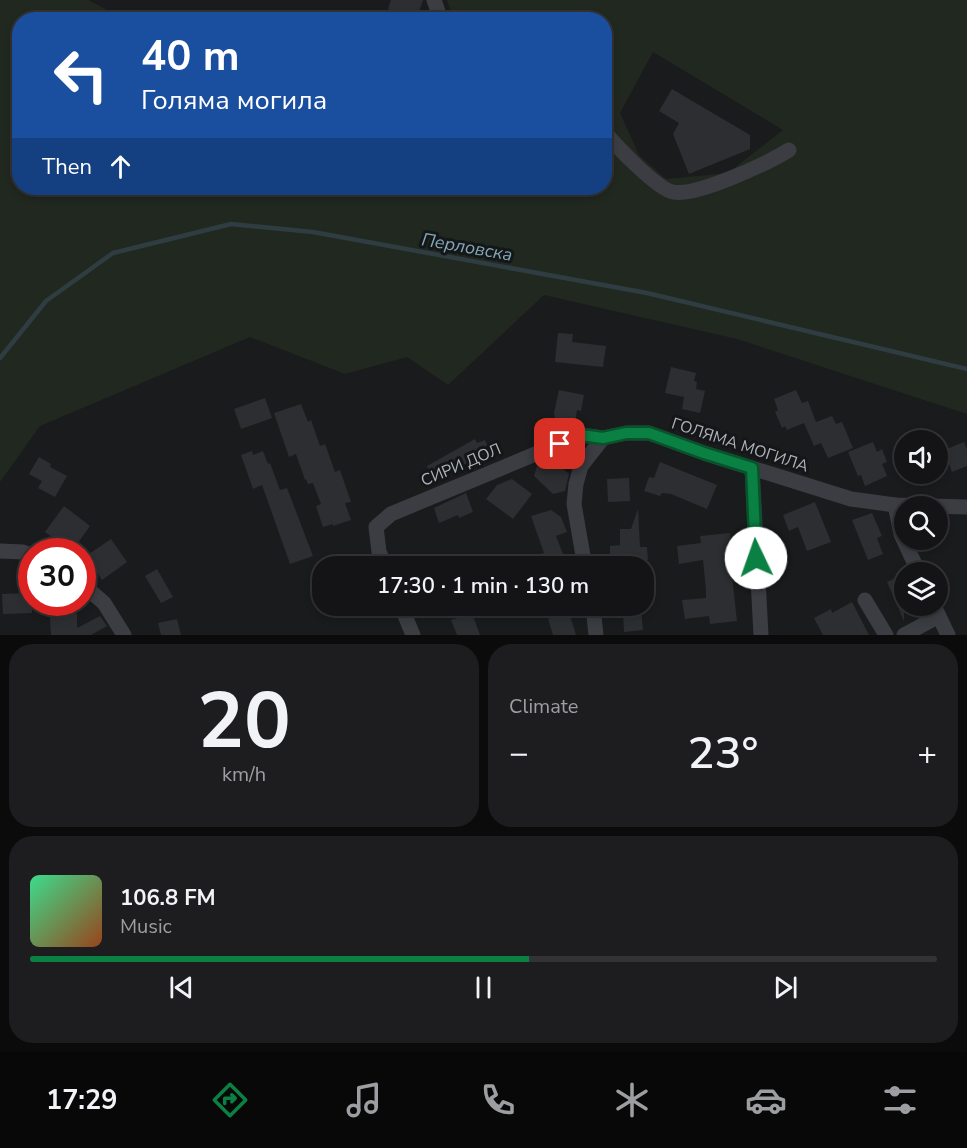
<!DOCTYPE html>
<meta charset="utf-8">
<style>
body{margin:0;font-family:"Nunito Sans",sans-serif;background:#1d1d1f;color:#f1f3f6;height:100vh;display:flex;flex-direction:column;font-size:22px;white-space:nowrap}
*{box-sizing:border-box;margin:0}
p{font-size:20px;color:#9d9ea1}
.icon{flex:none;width:33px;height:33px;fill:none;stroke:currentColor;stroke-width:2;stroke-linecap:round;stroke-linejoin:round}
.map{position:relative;height:635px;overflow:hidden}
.drawer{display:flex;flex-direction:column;gap:9px;padding:9px;background:#0b0b0c;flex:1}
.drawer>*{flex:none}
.top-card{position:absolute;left:12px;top:12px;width:600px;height:183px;border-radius:24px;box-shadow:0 3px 9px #0003,0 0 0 2px #333335;background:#1a4fa0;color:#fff;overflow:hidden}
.controls{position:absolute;left:894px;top:430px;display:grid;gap:12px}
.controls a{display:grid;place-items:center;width:54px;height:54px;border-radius:50%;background:#141416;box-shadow:0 3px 9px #0003,0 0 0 2px #333335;font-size:30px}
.speed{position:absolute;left:18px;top:538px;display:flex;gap:12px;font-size:30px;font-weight:700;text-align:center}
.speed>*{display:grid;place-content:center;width:78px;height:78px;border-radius:50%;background:#141416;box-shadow:0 3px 9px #0003,0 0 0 2px #333335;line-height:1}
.speed .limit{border:9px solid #d22;background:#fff;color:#111}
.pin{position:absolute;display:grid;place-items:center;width:51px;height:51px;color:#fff;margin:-26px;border-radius:12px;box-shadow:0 3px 9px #0006}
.me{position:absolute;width:66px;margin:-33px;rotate:357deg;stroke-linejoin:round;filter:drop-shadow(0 0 4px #0008)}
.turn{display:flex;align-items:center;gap:21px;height:126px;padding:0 30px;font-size:27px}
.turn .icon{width:78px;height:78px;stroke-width:2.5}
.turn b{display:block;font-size:42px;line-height:51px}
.then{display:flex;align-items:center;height:57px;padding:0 30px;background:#0003;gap:12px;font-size:22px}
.big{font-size:45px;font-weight:600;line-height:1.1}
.drawer .tile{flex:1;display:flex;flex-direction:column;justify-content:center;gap:9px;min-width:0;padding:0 21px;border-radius:24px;background:#1d1d1f}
.drawer .dial{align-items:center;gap:0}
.dial b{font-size:78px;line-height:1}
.song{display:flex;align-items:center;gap:18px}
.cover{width:72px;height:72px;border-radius:9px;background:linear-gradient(135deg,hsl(150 70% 55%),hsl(20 70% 35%))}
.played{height:6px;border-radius:3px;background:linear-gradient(90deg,#0b8043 55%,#333335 55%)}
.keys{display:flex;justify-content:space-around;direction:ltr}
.heat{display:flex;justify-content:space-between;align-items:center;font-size:33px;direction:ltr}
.drawer .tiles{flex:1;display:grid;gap:9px;grid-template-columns:1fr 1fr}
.tile:last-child{grid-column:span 2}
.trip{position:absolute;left:312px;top:556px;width:342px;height:60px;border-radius:24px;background:#141416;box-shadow:0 3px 9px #0003,0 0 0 2px #333335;font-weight:600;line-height:60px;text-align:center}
.tab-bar{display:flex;height:96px;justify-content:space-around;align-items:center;background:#080809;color:#9d9ea1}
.tab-bar .icon{width:42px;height:42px}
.tab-bar .active{color:#0b8043}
.tab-bar b{font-size:27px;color:#f1f3f6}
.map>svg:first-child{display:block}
.green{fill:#202820;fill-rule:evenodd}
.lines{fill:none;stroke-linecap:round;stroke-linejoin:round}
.stream{stroke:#2f3d42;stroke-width:4.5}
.building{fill:#2d2e31}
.minor{stroke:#3b3d42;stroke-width:15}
.route-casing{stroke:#07532c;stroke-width:15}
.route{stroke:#0b8043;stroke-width:10}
.labels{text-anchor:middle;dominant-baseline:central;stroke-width:6;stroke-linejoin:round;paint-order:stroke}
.street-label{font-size:16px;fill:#adb4bc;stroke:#151618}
.water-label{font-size:18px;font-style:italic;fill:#83a8b8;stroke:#151618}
</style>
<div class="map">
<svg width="967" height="635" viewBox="0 0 967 635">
<rect width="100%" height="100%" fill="#1a1b1d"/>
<path class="green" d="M0,0H88L125,19L20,20V188H604V20L453,19L447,0H967V414L737,339L544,295L448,385L407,357L345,374L250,337L40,426L0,482ZM653,52L783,130L728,173L666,179L639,155L620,113Z"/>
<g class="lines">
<polyline class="stream" points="0,358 46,301 113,253 231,224 313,232 647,293 967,369"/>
</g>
<g class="building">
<polygon points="391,0 423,0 416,20 396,20 396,17 390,15 392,11 388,9"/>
<polygon points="672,89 750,135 750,149 689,174 673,134 679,123 659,111"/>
<polygon points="558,333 573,334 572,342 606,346 603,367 555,362"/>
<polygon points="671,367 696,373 694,381 697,382 696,389 705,391 700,413 682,409 684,397 665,393"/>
<polygon points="559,390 584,395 581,411 577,410 575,423 567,429 557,427 554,413"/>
<polygon points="796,390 802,403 808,401 816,422 832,416 836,424 842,422 853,448 828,458 821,443 814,446 804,423 787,430 785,426 782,428 775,412 778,410 774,399"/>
<polygon points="265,398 272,418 241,429 234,409"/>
<polygon points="301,404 308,422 311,420 320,446 325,444 335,472 340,470 351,502 345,503 351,520 333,526 333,524 323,527 316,506 321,504 313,483 308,484 306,479 305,480 296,454 289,457 274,413"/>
<polygon points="475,439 477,443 485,440 490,451 434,480 427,466"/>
<polygon points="873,442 877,452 882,449 887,462 882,464 887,476 865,486 861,475 858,476 848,452"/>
<polygon points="964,442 967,449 967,466 952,472 944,450"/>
<polygon points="252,451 253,455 263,451 268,464 270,463 280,490 287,488 313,556 290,564 262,485 253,489 241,455"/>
<polygon points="39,457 51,464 50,467 67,476 55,497 38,488 42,481 29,474"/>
<polygon points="554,461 569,474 565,491 553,494 534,476 537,466"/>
<polygon points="660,462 717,485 707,509 671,494 662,493 660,496 644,491 649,477 654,478"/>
<polygon points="629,478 630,501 608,502 607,479"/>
<polygon points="512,479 532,494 513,519 486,499 497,485"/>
<polygon points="466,493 473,512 459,518 458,515 439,523 434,508"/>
<polygon points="815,502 831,542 807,551 798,527 789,531 783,515"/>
<polygon points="64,506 90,526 75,547 67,541 63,545 45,532"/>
<polygon points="638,509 640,547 647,547 648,560 618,561 618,557 610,558 610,546 620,545 620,529 631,529"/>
<polygon points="551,510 561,517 567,532 556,536 568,567 542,567 537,555 544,553 531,516"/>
<polygon points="872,513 882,536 877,538 883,554 868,560 852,520"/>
<polygon points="730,533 734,566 731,567 737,621 710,624 709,616 685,619 682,600 706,598 706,590 703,560 679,564 677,546 701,543 700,536"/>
<polygon points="111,539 127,562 102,580 86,556"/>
<polygon points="470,554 474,564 466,567 439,567"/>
<polygon points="157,569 173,597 161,603 145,576"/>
<polygon points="904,574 904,621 887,582"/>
<polygon points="32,593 32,613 3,614 2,594"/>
<polygon points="852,602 869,635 823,635 814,618 831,609 832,613"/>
<polygon points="49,603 54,603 77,614 77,628 100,616 107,626 91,635 51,635"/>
<polygon points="641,610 643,630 624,632 623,612"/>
<polygon points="569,612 576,635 553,635 548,619"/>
<polygon points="472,613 480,635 457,635 451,620"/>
<polygon points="177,619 181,635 161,635 158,623"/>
</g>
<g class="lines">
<g class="minor">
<polyline points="434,0 441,20"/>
<path d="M604,131C615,145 657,189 673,192C696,197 768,163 789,150"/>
<polyline points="752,468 761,635"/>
<polyline points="895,505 901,534 919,573"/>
<polyline points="0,551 23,552 32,555"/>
<polyline points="386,567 379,552 376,527 391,514 581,435 603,438"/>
<polyline points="585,567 574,504 576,484 581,466 603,438 626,433 649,433 704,453 851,499 895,505 967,507"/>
<polyline points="82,584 104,603 124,635"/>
<polyline points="865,600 886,635"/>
<polyline points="401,606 413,635"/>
<polyline points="593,606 596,635"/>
<polyline points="934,606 948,635"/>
<polyline points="904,635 939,616"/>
</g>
</g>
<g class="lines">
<g class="route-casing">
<polyline id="route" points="560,444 581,435 603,438 626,433 649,433 704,453 752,468 756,558"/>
</g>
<use href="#route" class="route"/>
</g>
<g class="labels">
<g class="street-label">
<text transform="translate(740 445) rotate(18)">ГОЛЯМА МОГИЛА</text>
<text transform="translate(461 465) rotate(-23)">СИРИ ДОЛ</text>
</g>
<g class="water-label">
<text transform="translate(467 247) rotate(10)">Перловска</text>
</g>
</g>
</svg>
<div class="controls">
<a><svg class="icon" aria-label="sound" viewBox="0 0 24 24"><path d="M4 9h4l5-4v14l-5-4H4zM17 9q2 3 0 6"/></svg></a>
<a><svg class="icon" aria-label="search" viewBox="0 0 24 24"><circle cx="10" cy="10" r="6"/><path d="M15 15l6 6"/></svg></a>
<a><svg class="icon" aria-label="layers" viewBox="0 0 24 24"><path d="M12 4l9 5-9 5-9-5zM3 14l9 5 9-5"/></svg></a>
</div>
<div class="speed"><div class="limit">30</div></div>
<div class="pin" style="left:560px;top:444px;background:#d93025"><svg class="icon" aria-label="arrive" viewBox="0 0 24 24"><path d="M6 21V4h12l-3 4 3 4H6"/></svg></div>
<svg class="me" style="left:756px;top:558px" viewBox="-20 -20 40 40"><circle r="19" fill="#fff"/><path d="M0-13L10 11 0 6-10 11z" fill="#0b8043"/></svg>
<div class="trip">17:30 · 1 min · 130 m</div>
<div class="top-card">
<div class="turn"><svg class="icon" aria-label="left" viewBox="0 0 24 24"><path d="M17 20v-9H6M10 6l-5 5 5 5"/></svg><div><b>40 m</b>Голяма могила</div></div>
<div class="then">Then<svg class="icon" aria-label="ahead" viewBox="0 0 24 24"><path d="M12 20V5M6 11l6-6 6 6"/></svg></div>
</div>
</div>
<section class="drawer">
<div class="tiles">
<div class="tile dial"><b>20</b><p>km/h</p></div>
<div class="tile"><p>Climate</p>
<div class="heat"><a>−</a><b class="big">23°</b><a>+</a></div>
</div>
<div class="tile">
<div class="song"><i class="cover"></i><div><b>106.8 FM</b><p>Music</p></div></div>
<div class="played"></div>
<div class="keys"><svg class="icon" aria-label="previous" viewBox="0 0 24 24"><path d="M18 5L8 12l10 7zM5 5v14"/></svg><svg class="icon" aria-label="pause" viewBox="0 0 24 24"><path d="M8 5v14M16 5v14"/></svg><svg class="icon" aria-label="next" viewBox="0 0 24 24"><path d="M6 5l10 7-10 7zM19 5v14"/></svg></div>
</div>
</div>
</section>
<nav class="tab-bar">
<b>17:29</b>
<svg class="icon active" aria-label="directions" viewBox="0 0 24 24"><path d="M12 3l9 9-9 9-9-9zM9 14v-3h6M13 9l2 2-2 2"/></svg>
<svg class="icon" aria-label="music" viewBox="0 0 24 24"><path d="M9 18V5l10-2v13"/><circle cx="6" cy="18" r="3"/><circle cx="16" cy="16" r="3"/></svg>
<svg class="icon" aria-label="phone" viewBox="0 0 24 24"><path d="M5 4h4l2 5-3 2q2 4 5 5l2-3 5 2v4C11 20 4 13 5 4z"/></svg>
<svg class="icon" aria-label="climate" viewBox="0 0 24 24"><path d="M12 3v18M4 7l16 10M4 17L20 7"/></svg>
<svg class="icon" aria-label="car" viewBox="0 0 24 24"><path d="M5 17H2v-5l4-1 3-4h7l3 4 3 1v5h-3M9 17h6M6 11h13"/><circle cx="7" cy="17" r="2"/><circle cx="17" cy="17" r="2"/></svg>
<svg class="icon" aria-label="filters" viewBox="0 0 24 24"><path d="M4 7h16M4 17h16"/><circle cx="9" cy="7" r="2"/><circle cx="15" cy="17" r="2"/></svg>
</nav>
